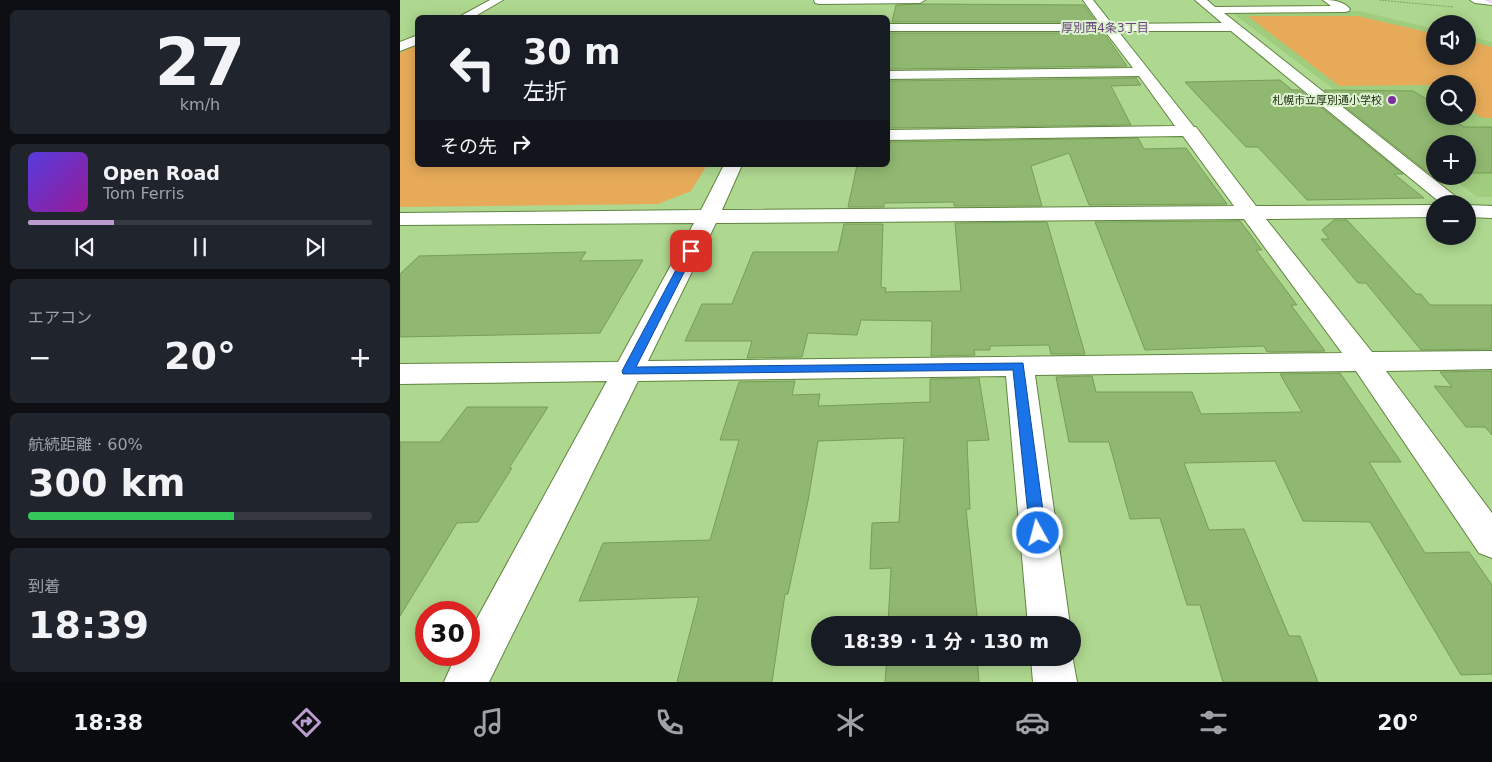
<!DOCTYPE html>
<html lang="ja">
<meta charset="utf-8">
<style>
body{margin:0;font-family:"DejaVu Sans","Noto Sans JP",sans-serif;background:#20242c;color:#f1f3f6;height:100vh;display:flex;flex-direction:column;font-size:19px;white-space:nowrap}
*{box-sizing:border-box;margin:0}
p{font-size:16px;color:#9ea1a6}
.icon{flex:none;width:28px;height:28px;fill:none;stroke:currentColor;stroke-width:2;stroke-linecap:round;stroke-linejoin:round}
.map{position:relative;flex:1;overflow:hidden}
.panel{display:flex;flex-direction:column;gap:10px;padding:10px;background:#0d0f14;width:400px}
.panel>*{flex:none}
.guide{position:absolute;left:15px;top:15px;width:475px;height:152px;border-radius:8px;box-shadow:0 2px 12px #0003;background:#171b24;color:#f1f3f6;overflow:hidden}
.buttons{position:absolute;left:1026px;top:15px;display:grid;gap:10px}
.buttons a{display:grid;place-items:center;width:50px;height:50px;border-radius:50%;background:#171b24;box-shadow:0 2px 12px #0003;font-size:25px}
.speed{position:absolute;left:15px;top:601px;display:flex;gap:10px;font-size:25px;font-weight:700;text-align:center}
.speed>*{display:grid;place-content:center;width:65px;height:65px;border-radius:50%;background:#171b24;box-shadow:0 2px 12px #0003;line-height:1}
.speed .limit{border:8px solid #d22;background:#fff;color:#111}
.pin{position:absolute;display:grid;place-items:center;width:42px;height:42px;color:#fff;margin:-21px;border-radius:10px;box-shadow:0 2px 8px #0006}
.me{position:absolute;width:55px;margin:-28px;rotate:353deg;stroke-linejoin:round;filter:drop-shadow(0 0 4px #0008)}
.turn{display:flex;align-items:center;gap:18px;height:105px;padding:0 25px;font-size:22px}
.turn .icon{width:65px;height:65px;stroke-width:2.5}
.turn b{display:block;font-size:35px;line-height:42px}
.then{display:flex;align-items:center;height:48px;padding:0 25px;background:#0003;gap:10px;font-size:19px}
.big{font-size:38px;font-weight:700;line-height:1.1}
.panel .widget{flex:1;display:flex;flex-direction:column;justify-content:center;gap:8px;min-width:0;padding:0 18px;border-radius:8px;background:#20242c}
.panel .dial{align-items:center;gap:0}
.dial b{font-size:65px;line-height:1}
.song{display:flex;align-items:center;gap:15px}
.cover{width:60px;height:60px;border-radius:8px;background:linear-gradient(135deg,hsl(250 70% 55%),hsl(300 70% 35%))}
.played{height:5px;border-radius:2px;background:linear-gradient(90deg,#bc9bcf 25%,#363941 25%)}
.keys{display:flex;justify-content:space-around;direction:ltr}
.heat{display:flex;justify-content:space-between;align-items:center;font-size:28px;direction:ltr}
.charge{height:8px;border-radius:4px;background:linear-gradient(90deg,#34c759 60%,#363941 0)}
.trip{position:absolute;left:411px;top:616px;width:270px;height:50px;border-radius:25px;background:#171b24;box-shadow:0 2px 12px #0003;font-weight:700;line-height:50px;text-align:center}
.tab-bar{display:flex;height:80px;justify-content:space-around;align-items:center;background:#090b0e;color:#9ea1a6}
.tab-bar .icon{width:35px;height:35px}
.tab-bar .selected{color:#bc9bcf}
.tab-bar b{font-size:22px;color:#f1f3f6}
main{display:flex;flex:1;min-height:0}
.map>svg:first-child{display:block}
.built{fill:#a0cc7d;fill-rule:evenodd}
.green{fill:#e6aa59}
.building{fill:#91b871;stroke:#779d58}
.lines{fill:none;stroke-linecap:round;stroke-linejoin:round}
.minor-casing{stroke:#608540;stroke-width:2}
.major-casing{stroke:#9d8da6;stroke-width:2}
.path{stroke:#83a469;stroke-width:1;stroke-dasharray:2 1;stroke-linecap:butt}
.minor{fill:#fff;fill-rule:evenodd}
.major{fill:#ecd9f9;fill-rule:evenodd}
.route{fill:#1a73e8;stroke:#114b97}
.poi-dot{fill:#7b2fa0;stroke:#dcf1cd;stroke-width:2}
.labels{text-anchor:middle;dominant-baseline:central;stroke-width:4;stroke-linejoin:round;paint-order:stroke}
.far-poi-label{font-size:11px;fill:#202f13;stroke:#dcf1cd;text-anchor:end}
.far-neighbourhood-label{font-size:12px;fill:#69447e;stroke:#dcf1cd}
</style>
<main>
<section class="panel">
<div class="widget dial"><b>27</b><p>km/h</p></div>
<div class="widget">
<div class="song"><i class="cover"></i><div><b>Open Road</b><p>Tom Ferris</p></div></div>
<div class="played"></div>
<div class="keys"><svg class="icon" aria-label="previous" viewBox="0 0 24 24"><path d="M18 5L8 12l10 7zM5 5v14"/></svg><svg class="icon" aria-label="pause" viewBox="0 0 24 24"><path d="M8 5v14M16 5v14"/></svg><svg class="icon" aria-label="next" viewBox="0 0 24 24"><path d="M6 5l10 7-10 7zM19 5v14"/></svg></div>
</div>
<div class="widget"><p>エアコン</p>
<div class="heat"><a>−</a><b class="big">20°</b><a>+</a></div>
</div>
<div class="widget"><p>航続距離 · 60%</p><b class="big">300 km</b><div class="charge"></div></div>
<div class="widget"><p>到着</p><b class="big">18:39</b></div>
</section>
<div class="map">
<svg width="1092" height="682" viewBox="0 0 1092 682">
<rect width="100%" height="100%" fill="#aed78f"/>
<path class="built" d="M959,11L1035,29V56H1068V36L1092,42V197H1077L1050,176H1068V144H1035V165L831,12ZM1035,84H1068V116H1035Z"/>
<g class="green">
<polygon points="848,16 958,16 1035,34 1035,56 1068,56 1068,41 1092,47 1092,118 1082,118 1068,109 1068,84 1035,84 1035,89 1030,85 939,86"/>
<polygon points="17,44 18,165 307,165 291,191 258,204 0,207 0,53"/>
</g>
<g class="building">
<polygon points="522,4 684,5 696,22 492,22 496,5"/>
<polygon points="489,33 704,33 727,66 488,69"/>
<polygon points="736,78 741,85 711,86 731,125 488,128 488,81"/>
<polygon points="880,80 892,90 900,90 1003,174 994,174 1024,198 907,200 858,147 846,147 785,82"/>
<polygon points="924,90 1013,91 1035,104 1035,116 1047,116 1064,127 1092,127 1092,173 1068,173 1068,144 1035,144 1035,174 1030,174"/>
<polygon points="738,138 744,149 786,148 827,204 689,205 669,153 631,166 642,206 554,206 554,202 484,203 484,207 448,207 457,165 488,165 488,142"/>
<polygon points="934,220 947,220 1016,294 1021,294 1030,305 1092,305 1092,349 1021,350 966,283 958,283 921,239 929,239 922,230"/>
<polygon points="840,221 862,250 856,250 897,305 891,305 925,351 867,352 864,346 745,350 695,222"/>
<polygon points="647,222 685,354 651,354 649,345 590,346 590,350 574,350 575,355 531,356 532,321 461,320 457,335 408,333 402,357 347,358 352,341 285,341 302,304 332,304 353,252 438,252 444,224 483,224 481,287 486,288 485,292 561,291 555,223"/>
<polygon points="186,252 180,261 243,260 200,333 0,337 0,274 19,256"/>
<polygon points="1092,371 1092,435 1085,427 1066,427 1034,386 1052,387 1040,372"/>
<polygon points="940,373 1001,462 969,462 1025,553 1069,552 1092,585 1092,674 1061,675 970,522 903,521 875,461 784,463 809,530 844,529 889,636 900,636 918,682 823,682 800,605 787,605 760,518 730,519 709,442 669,442 656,377 692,376 696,392 792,392 801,414 902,412 880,374"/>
<polygon points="579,378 589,440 567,441 570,509 566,509 578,625 488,625 491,568 470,569 472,523 499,522 504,438 418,441 408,501 388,594 385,594 372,682 277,682 299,597 179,601 203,543 310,540 339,440 320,440 339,382 395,381 392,395 420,394 418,406 530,402 530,379"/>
<polygon points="67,407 148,407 109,468 112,468 78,522 57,523 0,616 0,442 40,442"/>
<polygon points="487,658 577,658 579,682 485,682"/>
</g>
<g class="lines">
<g class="minor-casing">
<g id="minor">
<polygon points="90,0 103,0 72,18 57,18"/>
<polygon points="414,0 525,0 520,3 419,4 415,3"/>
<path d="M683,0H693L712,24L822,23L795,0H807L815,7L931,6L923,0C934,0 943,1 950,9L949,11L945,12L824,13L1065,204H1042L831,31H718L794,127H796L856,206L1035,205V217L866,219L972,352L1092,351V369L986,371L1092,513V558L1079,553L956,371L635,375L670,625H628L606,376L238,381L89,682H44L56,655H69V633L207,381L0,384V364L218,362L294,223L0,225V213L301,210L324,165H342L322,210L834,206L783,136L488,140V130L775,126L739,76L488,79V71L733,68L705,31H488V24H700ZM844,219L942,353L248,361L316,223Z"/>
<polygon points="1070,0 1092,0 1092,5 1075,3"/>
<polygon points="18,35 18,44 0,51 0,42"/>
<polygon points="1068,205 1092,206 1092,218 1068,217"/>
<polygon points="672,655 677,682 633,682 631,658 672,658"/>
</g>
</g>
<g class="major-casing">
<polygon id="major" points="1084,0 1092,0 1092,4"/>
</g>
<polyline class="path" points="979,0 1053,7"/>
<use href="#minor" class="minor"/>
<use href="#major" class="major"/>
</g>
<polygon class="route" points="291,248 295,251 236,367 623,363 646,533 643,537 638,539 633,537 630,533 613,370 223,374 222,371 286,251"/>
<circle class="poi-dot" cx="992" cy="100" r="5"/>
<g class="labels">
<g class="far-poi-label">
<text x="982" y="100">札幌市立厚別通小学校</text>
</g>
<g class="far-neighbourhood-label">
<text x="705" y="28">厚別西4条3丁目</text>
</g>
</g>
</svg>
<div class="buttons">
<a><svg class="icon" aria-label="sound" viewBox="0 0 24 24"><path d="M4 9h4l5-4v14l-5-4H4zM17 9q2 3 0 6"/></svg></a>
<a><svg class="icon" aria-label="search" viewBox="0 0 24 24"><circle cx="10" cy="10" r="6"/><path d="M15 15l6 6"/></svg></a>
<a>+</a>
<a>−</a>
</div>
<div class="speed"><div class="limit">30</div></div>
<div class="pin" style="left:291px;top:251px;background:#d93025"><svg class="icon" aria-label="arrive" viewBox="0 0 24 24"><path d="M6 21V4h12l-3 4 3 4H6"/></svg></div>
<svg class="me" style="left:638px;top:533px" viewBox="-20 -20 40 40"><circle r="17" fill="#1a73e8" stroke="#fff" stroke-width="3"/><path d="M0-11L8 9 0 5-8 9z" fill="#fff"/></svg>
<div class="trip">18:39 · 1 分 · 130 m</div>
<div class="guide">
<div class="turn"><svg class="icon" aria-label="left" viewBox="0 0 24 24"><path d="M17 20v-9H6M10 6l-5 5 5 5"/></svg><div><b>30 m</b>左折</div></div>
<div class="then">その先<svg class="icon" aria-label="right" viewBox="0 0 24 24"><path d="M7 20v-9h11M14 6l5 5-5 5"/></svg></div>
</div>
</div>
</main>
<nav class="tab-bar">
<b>18:38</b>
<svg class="icon selected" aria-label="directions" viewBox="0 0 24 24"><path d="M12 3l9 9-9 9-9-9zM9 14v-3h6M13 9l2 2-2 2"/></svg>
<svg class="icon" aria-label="music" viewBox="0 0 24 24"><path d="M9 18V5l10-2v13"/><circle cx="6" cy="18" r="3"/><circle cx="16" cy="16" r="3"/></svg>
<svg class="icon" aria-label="phone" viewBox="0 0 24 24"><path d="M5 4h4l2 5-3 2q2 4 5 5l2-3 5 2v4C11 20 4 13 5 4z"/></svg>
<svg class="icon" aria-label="climate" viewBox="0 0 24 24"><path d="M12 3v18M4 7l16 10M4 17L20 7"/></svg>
<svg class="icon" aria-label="car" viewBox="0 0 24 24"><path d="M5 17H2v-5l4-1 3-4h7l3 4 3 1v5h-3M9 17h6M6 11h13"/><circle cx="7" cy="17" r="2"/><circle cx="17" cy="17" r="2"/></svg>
<svg class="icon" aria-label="filters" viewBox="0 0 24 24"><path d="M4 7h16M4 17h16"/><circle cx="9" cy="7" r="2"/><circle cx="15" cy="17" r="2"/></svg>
<b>20°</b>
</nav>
